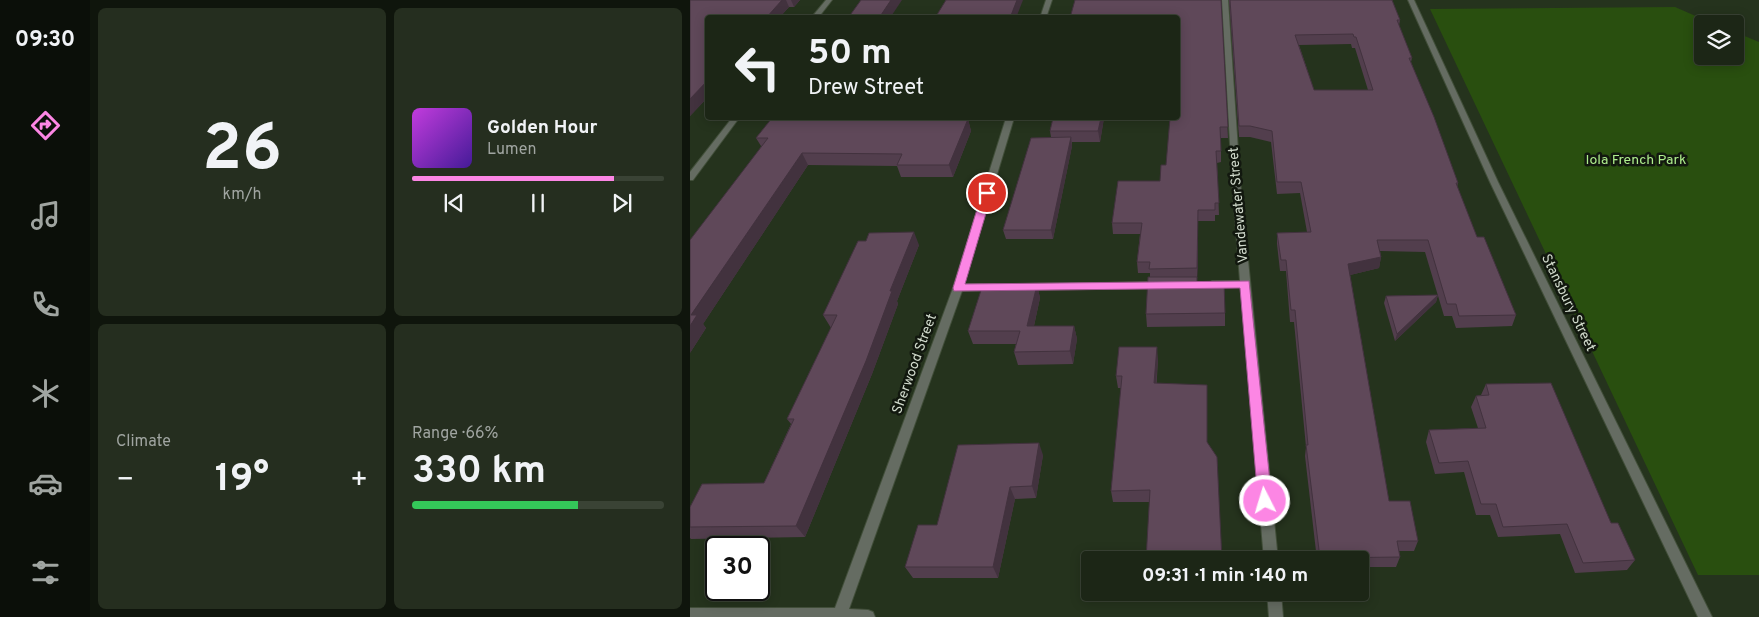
<!DOCTYPE html>
<meta charset="utf-8">
<style>
body{margin:0;font-family:Overpass,sans-serif;background:#252e1f;color:#f1f3f6;height:100vh;display:flex;flex-direction:column;font-size:19px;white-space:nowrap}
*{box-sizing:border-box;margin:0}
p{font-size:16px;color:#a0a5a1}
.icon{flex:none;width:28px;height:28px;fill:none;stroke:currentColor;stroke-width:2;stroke-linecap:round;stroke-linejoin:round}
.map{position:relative;flex:1;overflow:hidden}
.side{display:flex;flex-direction:column;gap:8px;padding:8px;background:#0f150c;width:600px}
.side>*{flex:none}
.banner{position:absolute;left:15px;top:15px;width:475px;height:105px;border-radius:5px;box-shadow:0 2px 12px #0003,0 0 0 1px #3a4335;background:#1c2616;color:#f1f3f6;overflow:hidden}
.fabs{position:absolute;left:1004px;top:15px;display:grid;gap:10px}
.fabs a{display:grid;place-items:center;width:50px;height:50px;border-radius:5px;background:#1c2616;box-shadow:0 2px 12px #0003,0 0 0 1px #3a4335;font-size:25px}
.speed{position:absolute;left:15px;top:536px;display:flex;gap:10px;font-size:25px;font-weight:700;text-align:center}
.speed>*{display:grid;place-content:center;width:65px;height:65px;border-radius:50%;background:#1c2616;box-shadow:0 2px 12px #0003,0 0 0 1px #3a4335;line-height:1}
.speed .limit{border:2px solid #111;border-radius:8px;background:#fff;color:#111}
.pin{position:absolute;display:grid;place-items:center;width:42px;height:42px;color:#fff;margin:-21px;border:2px solid #fff;border-radius:50%;box-shadow:0 1px 5px #0007}
.me{position:absolute;width:55px;margin:-28px;rotate:355deg;stroke-linejoin:round;filter:drop-shadow(0 0 4px #0008)}
.turn{display:flex;align-items:center;gap:18px;height:105px;padding:0 20px;font-size:22px}
.turn .icon{width:65px;height:65px;stroke-width:2.5}
.turn b{display:block;font-size:35px;line-height:42px}
.big{font-size:38px;font-weight:700;line-height:1.1}
.side .tile{flex:1;display:flex;flex-direction:column;justify-content:center;gap:8px;min-width:0;padding:0 18px;border-radius:8px;background:#252e1f}
.side .dial{align-items:center;gap:0}
.dial b{font-size:65px;line-height:1}
.song{display:flex;align-items:center;gap:15px}
.cover{width:60px;height:60px;border-radius:8px;background:linear-gradient(135deg,hsl(290 70% 55%),hsl(260 70% 35%))}
.played{height:5px;border-radius:2px;background:linear-gradient(90deg,#fc86e4 80%,#3a4335 80%)}
.keys{display:flex;justify-content:space-around;direction:ltr}
.heat{display:flex;justify-content:space-between;align-items:center;font-size:28px;direction:ltr}
.charge{height:8px;border-radius:4px;background:linear-gradient(90deg,#34c759 66%,#3a4335 0)}
.side .tiles{flex:1;display:grid;gap:8px;grid-template-columns:repeat(2,1fr)}
.trip{position:absolute;left:391px;top:551px;width:288px;height:50px;border-radius:5px;background:#1c2616;box-shadow:0 2px 12px #0003,0 0 0 1px #3a4335;font-weight:700;line-height:50px;text-align:center}
main{display:flex;flex:1;min-height:0}
.menu{display:flex;flex-direction:column;width:90px;justify-content:space-around;align-items:center;background:#0b0f09;color:#a0a5a1}
.menu .icon{width:35px;height:35px}
.menu .on{color:#fc86e4}
.menu b{font-size:22px;color:#f1f3f6}
.map>svg:first-child{display:block}
.green{fill:#294f0f}
.lines{fill:none;stroke-linecap:round;stroke-linejoin:round}
.street-casing{stroke:#414e39;stroke-width:2}
.street{fill:#656c62;fill-rule:evenodd}
.wall{fill:#523e4d;fill-rule:evenodd}
.shaded-wall{fill:#42323e}
.building{fill:#5f4859;stroke:#42323e;fill-rule:evenodd}
.route{fill:#fc86e4;stroke:#a45794}
.labels{text-anchor:middle;dominant-baseline:central;stroke-width:5;stroke-linejoin:round;paint-order:stroke}
.park-label{font-size:14px;fill:#aeed8d;stroke:#12180f}
.street-label{font-size:14px;fill:#d1dacc;stroke:#12180f}
</style>
<main>
<nav class="menu">
<b>09:30</b>
<svg class="icon on" aria-label="directions" viewBox="0 0 24 24"><path d="M12 3l9 9-9 9-9-9zM9 14v-3h6M13 9l2 2-2 2"/></svg>
<svg class="icon" aria-label="music" viewBox="0 0 24 24"><path d="M9 18V5l10-2v13"/><circle cx="6" cy="18" r="3"/><circle cx="16" cy="16" r="3"/></svg>
<svg class="icon" aria-label="phone" viewBox="0 0 24 24"><path d="M5 4h4l2 5-3 2q2 4 5 5l2-3 5 2v4C11 20 4 13 5 4z"/></svg>
<svg class="icon" aria-label="climate" viewBox="0 0 24 24"><path d="M12 3v18M4 7l16 10M4 17L20 7"/></svg>
<svg class="icon" aria-label="car" viewBox="0 0 24 24"><path d="M5 17H2v-5l4-1 3-4h7l3 4 3 1v5h-3M9 17h6M6 11h13"/><circle cx="7" cy="17" r="2"/><circle cx="17" cy="17" r="2"/></svg>
<svg class="icon" aria-label="filters" viewBox="0 0 24 24"><path d="M4 7h16M4 17h16"/><circle cx="9" cy="7" r="2"/><circle cx="15" cy="17" r="2"/></svg>
</nav>
<section class="side">
<div class="tiles">
<div class="tile dial"><b>26</b><p>km/h</p></div>
<div class="tile">
<div class="song"><i class="cover"></i><div><b>Golden Hour</b><p>Lumen</p></div></div>
<div class="played"></div>
<div class="keys"><svg class="icon" aria-label="previous" viewBox="0 0 24 24"><path d="M18 5L8 12l10 7zM5 5v14"/></svg><svg class="icon" aria-label="pause" viewBox="0 0 24 24"><path d="M8 5v14M16 5v14"/></svg><svg class="icon" aria-label="next" viewBox="0 0 24 24"><path d="M6 5l10 7-10 7zM19 5v14"/></svg></div>
</div>
<div class="tile"><p>Climate</p>
<div class="heat"><a>−</a><b class="big">19°</b><a>+</a></div>
</div>
<div class="tile"><p>Range · 66%</p><b class="big">330 km</b><div class="charge"></div></div>
</div>
</section>
<div class="map">
<svg width="1069" height="617" viewBox="0 0 1069 617">
<rect width="100%" height="100%" fill="#25331d"/>
<polygon class="green" points="985,7 1024,24 1012,24 1012,56 1045,56 1045,32 1069,42 1069,575 1008,575 740,9"/>
<g class="lines">
<g class="street-casing">
<g id="street">
<polygon points="136,0 142,0 128,18 121,18"/>
<polygon points="356,0 362,0 356,18 350,18"/>
<polygon points="532,0 538,0 550,180 588,560 574,560 551,287 522,287 517,284 522,281 550,281 542,180"/>
<polygon points="718,0 724,0 808,182 1022,617 1008,617 800,182"/>
<polygon points="42,118 49,118 3,180 0,180 0,172"/>
<polygon points="316,118 324,118 274,284 305,284 310,287 305,290 272,291 159,609 178,610 183,612 185,617 0,617 0,608 145,608 263,288"/>
<polygon points="470,282 475,285 470,288 334,290 329,287 334,284"/>
<polygon points="577,592 591,592 593,617 579,617"/>
</g>
</g>
<use href="#street" class="street"/>
</g>
<g class="wall">
<polygon points="0,0 110,0 104,7 99,7 89,18 18,18 18,97 0,116"/>
<polygon points="531,0 538,138 531,138 531,162 527,163 529,215 525,215 525,221 508,221 507,280 507,282 535,313 535,326 457,327 456,314 460,277 460,273 448,273 447,262 450,234 423,234 422,223 470,181 476,165"/>
<path d="M539,0H702L710,20L709,26L722,58L721,62L768,183L767,187L787,237L826,315L822,326L766,328L762,316H754L735,252L690,251L691,257L689,268L660,275L699,501L728,541L724,551H709L710,557L706,567H670V560H627L615,456L616,447L604,322H600L596,271H590L587,244V233L617,232L610,193L587,194L581,142L560,137H549ZM661,44L662,48H665L678,90H624L609,45Z"/>
<polygon points="82,118 279,118 278,119 281,131 263,177 211,177 207,166 118,165 13,324 16,328 0,353 71,146 66,138"/>
<polygon points="363,118 414,118 410,142 382,142 382,146 363,239 316,239 313,230 361,137 360,131"/>
<polygon points="176,241 229,245 207,301 208,304 182,374 115,537 1,539 0,538 0,507 74,483 101,424 97,419 141,328 133,315"/>
<polygon points="347,285 350,298 344,326 384,326 387,339 383,364 328,365 324,352 326,344 283,344 278,331"/>
<polygon points="748,295 746,302 705,341 694,303 696,296"/>
<polygon points="468,359 460,502 423,502 421,491 431,388 428,388 426,376"/>
<polygon points="796,384 921,523 945,560 937,570 885,573 870,534 808,537 800,515 786,515 774,472 745,474 736,442 739,430 788,428 781,407 786,396 791,395"/>
<polygon points="353,455 346,498 325,499 308,578 223,578 215,567"/>
</g>
<g class="shaded-wall">
<polygon points="92,0 96,0 99,7 89,18 76,18"/>
<polygon points="101,0 110,0 104,7"/>
<polygon points="201,0 212,0 200,18 189,18"/>
<polygon points="327,0 333,0 326,18 320,18"/>
<polygon points="18,80 18,97 0,116 0,99"/>
<polygon points="270,118 279,118 278,119 281,131 263,177 259,165"/>
<polygon points="411,118 414,118 410,142 408,131"/>
<polygon points="381,137 382,146 363,239 361,230"/>
<polygon points="112,153 118,165 13,324 16,328 0,353 0,326 1,315"/>
<polygon points="508,210 508,280 507,268"/>
<polygon points="224,232 229,245 207,301 208,304 182,374 115,537 106,526"/>
<polygon points="691,257 689,268 656,276 658,264"/>
<polygon points="347,285 350,298 341,339 337,326"/>
<polygon points="748,295 746,302 705,341 707,334"/>
<polygon points="384,326 387,339 383,364 380,351"/>
<polygon points="467,347 468,359 465,395 464,383"/>
<polygon points="349,443 353,455 346,498 342,486"/>
<polygon points="320,487 325,499 308,578 303,567"/>
</g>
<g class="building">
<polygon points="0,0 92,0 76,18 18,18 18,80 0,99"/>
<polygon points="171,0 201,0 189,18 158,18"/>
<polygon points="256,0 327,0 320,18 245,18"/>
<polygon points="385,0 531,0 538,127 530,127 531,151 526,151 529,203 525,203 525,210 508,210 507,268 459,269 460,262 447,262 452,223 422,223 428,181 470,181 471,165 476,165 480,118 488,118 488,18 380,18"/>
<path d="M540,0H702L710,20H707L722,58H719L744,117L768,183H766L787,237H794L826,315L769,316L766,304H757L738,240H687L691,257L658,264L699,501H720L728,541H707L710,557L630,558L616,445H618L605,310H601L596,260H591L587,233L621,232L611,182H587L582,131L560,126H549ZM663,34L664,37H666L683,90H624L605,35Z"/>
<polygon points="82,118 270,118 270,119 278,119 259,165 207,165 212,154 112,153 1,315 7,315 0,326 0,240 78,138 66,138"/>
<polygon points="363,118 411,118 408,131 360,131"/>
<polygon points="381,137 361,230 313,230 341,138"/>
<polygon points="224,232 200,291 202,291 176,361 106,526 0,527 0,507 12,484 74,483 104,419 97,419 147,315 133,315 168,241 176,241 179,233"/>
<polygon points="458,277 507,277 507,282 534,282 535,313 456,314"/>
<polygon points="293,284 347,285 337,326 384,326 380,351 324,352 330,331 278,331"/>
<polygon points="748,295 707,334 696,296"/>
<polygon points="429,347 467,347 464,383 517,385 517,442 527,457 532,560 456,560 460,490 421,491 432,376 426,376"/>
<polygon points="861,383 921,523 928,523 945,560 893,563 877,524 813,527 806,504 791,504 778,461 749,463 739,430 796,428 786,396 799,395 796,384"/>
<polygon points="349,443 342,486 320,487 303,567 215,567 228,525 247,525 268,445"/>
</g>
<polygon class="route" points="297,190 302,193 275,284 559,281 582,501 580,505 575,507 570,505 568,501 550,288 264,291 263,288 292,193"/>
<g class="labels">
<g class="park-label">
<text x="946" y="160">Iola French Park</text>
</g>
<g class="street-label">
<text transform="translate(549 205) rotate(-95)">Vandewater Street</text>
<text transform="translate(878 303) rotate(64)">Stansbury Street</text>
<text transform="translate(225 364) rotate(-70)">Sherwood Street</text>
</g>
</g>
</svg>
<div class="fabs">
<a><svg class="icon" aria-label="layers" viewBox="0 0 24 24"><path d="M12 4l9 5-9 5-9-5zM3 14l9 5 9-5"/></svg></a>
</div>
<div class="speed"><div class="limit">30</div></div>
<div class="pin" style="left:297px;top:193px;background:#d93025"><svg class="icon" aria-label="arrive" viewBox="0 0 24 24"><path d="M6 21V4h12l-3 4 3 4H6"/></svg></div>
<svg class="me" style="left:575px;top:501px" viewBox="-20 -20 40 40"><circle r="17" fill="#fc86e4" stroke="#fff" stroke-width="3"/><path d="M0-11L8 9 0 5-8 9z" fill="#fff"/></svg>
<div class="trip">09:31 · 1 min · 140 m</div>
<div class="banner">
<div class="turn"><svg class="icon" aria-label="left" viewBox="0 0 24 24"><path d="M17 20v-9H6M10 6l-5 5 5 5"/></svg><div><b>50 m</b>Drew Street</div></div>
</div>
</div>
</main>
